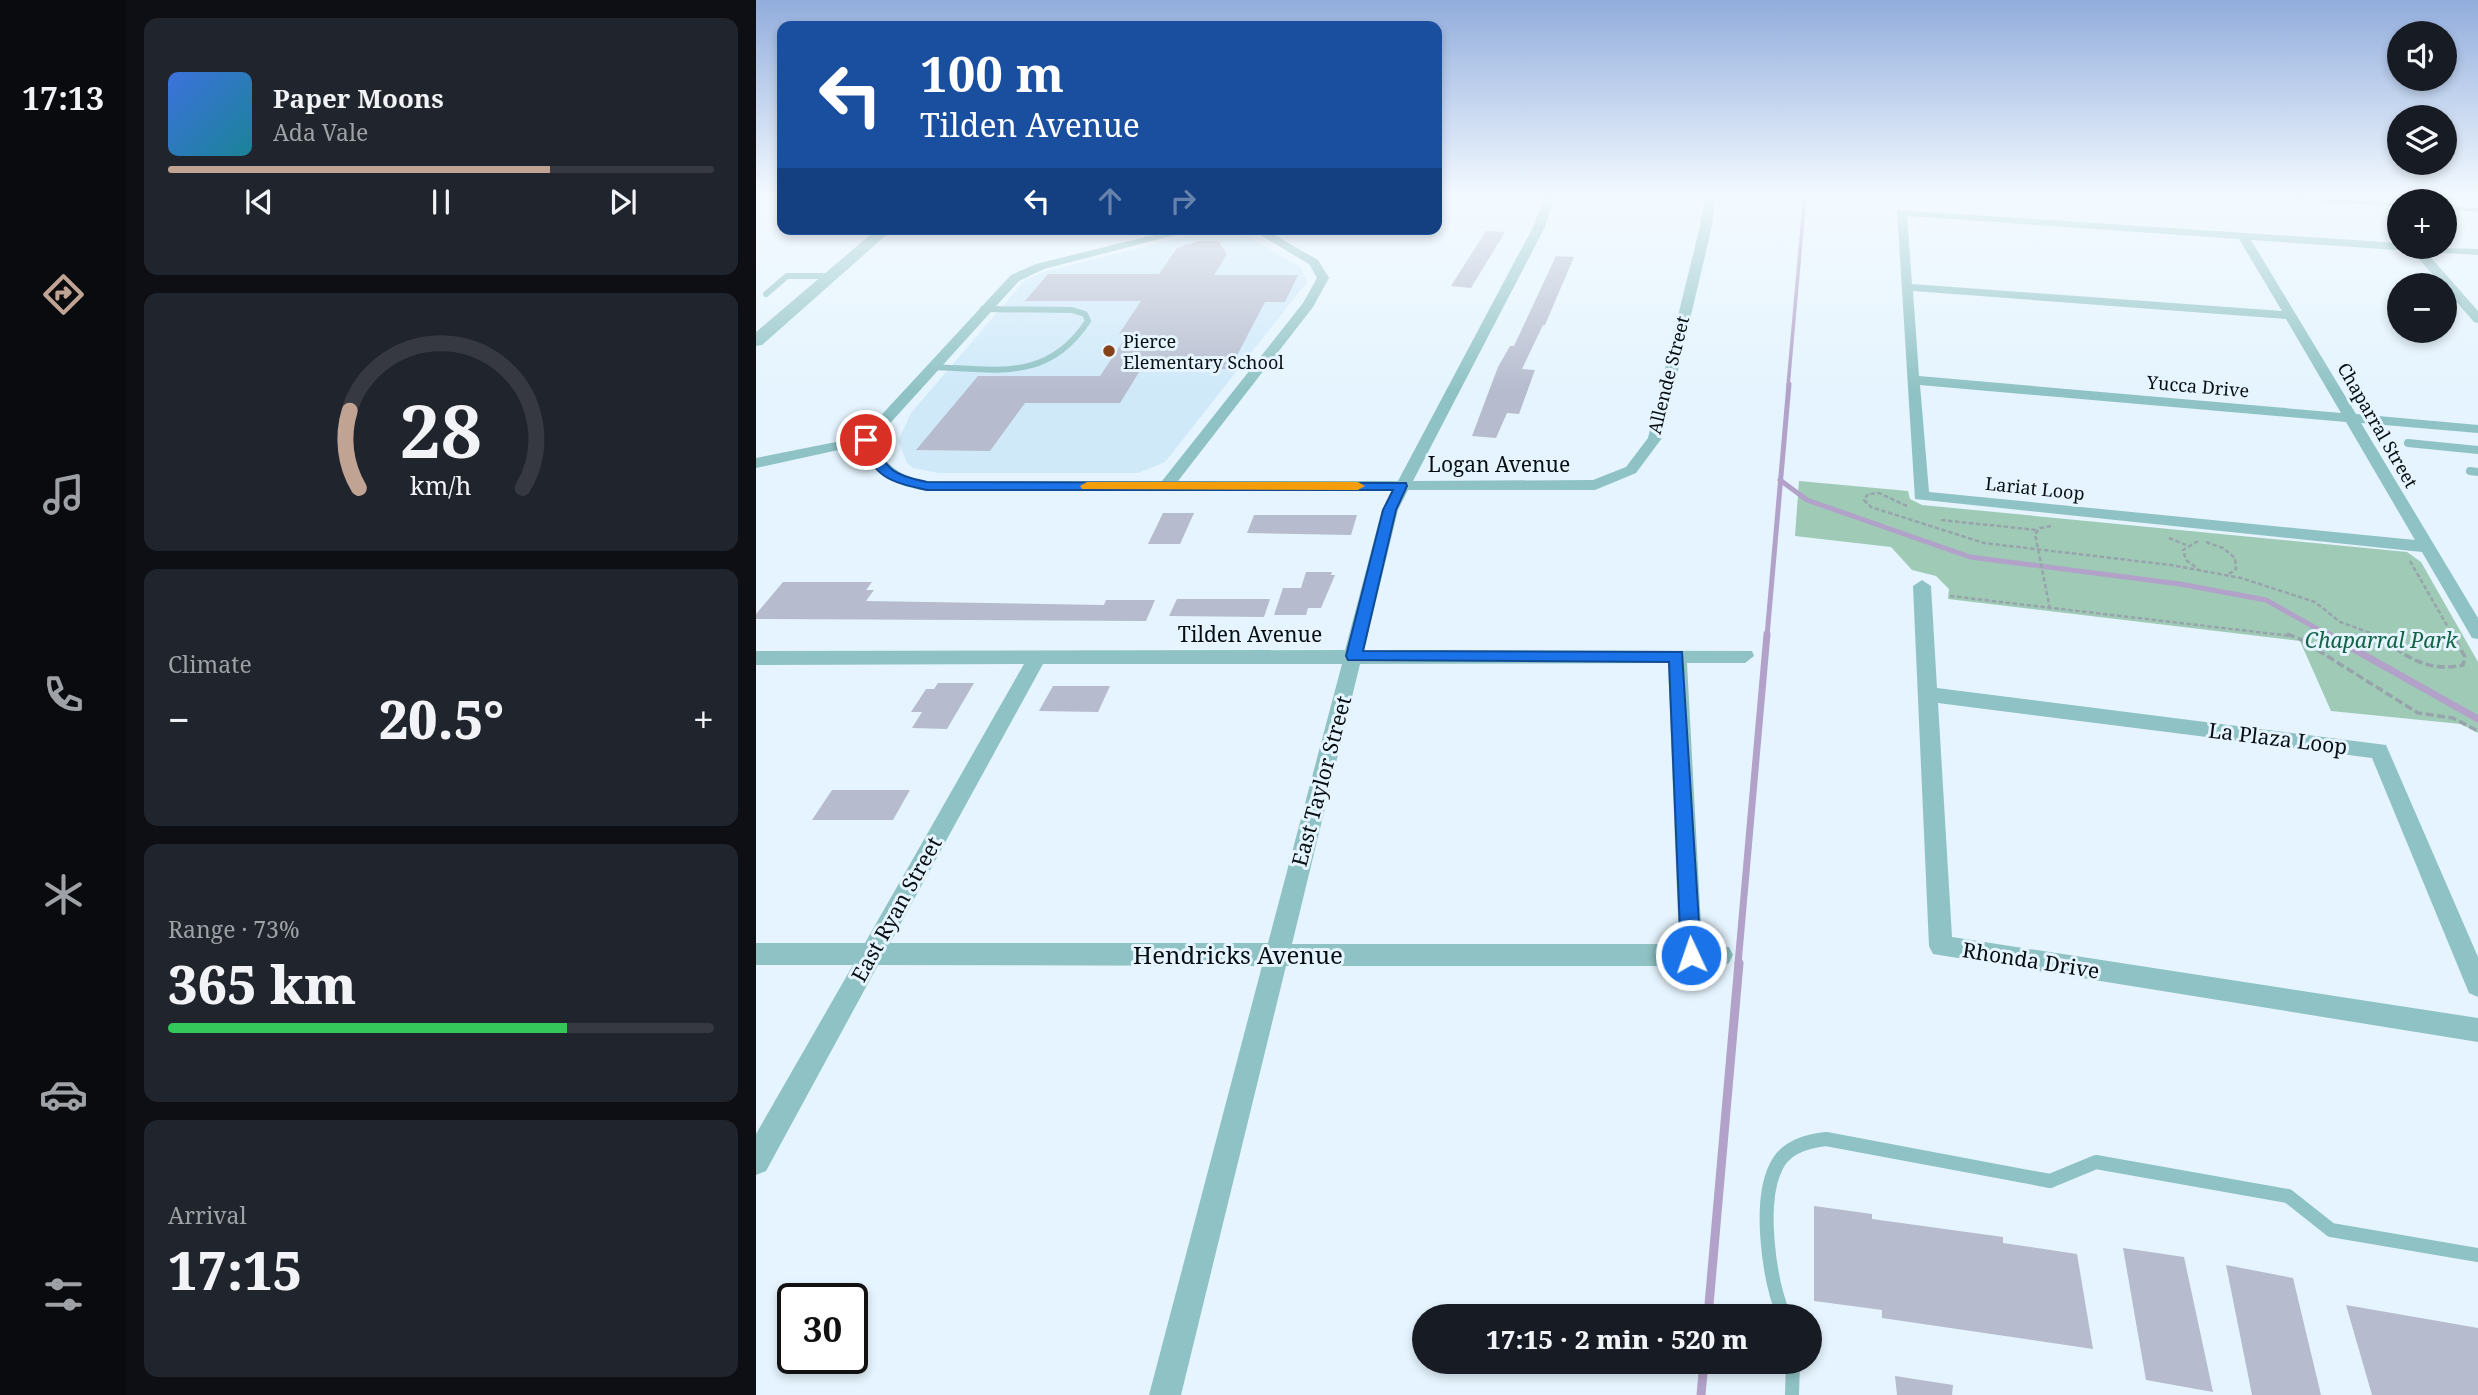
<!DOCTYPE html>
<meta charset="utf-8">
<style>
body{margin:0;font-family:"Noto Serif",serif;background:#20242c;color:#f1f3f6;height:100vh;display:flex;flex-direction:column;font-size:26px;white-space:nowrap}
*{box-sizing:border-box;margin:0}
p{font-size:23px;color:#9ea1a6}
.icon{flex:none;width:38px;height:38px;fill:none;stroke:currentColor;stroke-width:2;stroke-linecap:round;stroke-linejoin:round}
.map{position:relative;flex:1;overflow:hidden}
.details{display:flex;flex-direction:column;gap:18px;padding:18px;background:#0d0f14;width:630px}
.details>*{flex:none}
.banner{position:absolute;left:21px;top:21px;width:665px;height:214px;border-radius:14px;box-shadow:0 4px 10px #0003;background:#1a4fa0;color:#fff;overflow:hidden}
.controls{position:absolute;left:1631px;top:21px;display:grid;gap:14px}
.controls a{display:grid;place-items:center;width:70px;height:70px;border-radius:50%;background:#171b24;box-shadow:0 4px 10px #0003;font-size:35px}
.speed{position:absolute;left:21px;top:1283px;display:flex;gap:14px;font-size:35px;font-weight:700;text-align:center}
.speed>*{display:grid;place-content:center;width:91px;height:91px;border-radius:50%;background:#171b24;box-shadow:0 4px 10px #0003;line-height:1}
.speed .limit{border:4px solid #111;border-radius:10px;background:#fff;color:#111}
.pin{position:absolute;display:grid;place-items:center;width:60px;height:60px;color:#fff;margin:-30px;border:4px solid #fff;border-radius:50%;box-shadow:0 2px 7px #0007}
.me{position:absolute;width:77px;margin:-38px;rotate:357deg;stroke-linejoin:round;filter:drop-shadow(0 0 5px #0008)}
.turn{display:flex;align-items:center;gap:24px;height:147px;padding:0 28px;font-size:32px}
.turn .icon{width:91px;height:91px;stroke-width:2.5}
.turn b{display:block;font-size:49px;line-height:60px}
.lanes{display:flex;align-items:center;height:66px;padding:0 28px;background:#0003;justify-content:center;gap:35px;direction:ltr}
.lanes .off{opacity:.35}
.big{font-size:52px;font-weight:800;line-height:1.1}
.details .tile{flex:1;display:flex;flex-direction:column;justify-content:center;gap:10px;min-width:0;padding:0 24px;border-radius:14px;background:#20242c}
.details .dial{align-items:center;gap:0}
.dial svg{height:182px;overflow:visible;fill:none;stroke:#363941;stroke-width:7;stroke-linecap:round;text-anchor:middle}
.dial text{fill:#f1f3f6;stroke:none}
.song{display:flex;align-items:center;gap:21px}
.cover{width:84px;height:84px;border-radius:10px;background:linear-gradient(135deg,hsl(220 70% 55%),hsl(190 70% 35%))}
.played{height:7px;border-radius:4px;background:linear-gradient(90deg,#c1a393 70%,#363941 70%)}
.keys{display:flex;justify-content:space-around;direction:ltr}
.heat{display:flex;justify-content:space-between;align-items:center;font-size:38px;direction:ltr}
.charge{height:10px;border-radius:5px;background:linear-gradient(90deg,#34c759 73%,#363941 0)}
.trip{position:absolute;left:656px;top:1304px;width:410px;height:70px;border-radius:35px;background:#171b24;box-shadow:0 4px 10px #0003;font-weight:800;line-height:70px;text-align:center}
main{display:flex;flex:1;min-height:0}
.menu{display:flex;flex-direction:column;width:126px;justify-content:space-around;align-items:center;background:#090b0e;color:#9ea1a6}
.menu .icon{width:49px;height:49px}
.menu .selected{color:#c1a393}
.menu b{font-size:32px;color:#f1f3f6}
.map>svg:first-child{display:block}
.built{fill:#cfe9f9}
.green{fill:#9fcab6}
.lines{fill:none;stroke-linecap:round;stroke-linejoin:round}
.stream-far3{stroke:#b2a2c9;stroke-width:3.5}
.stream-far2{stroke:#b2a2c9;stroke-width:5}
.stream-far1{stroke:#b2a2c9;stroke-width:7}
.stream{stroke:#b2a2c9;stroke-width:9}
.building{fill:#b6bcce}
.path-far1{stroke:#98a4ac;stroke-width:2.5;stroke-dasharray:4.5 2.5;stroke-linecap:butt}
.path{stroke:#98a4ac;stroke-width:3.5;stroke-dasharray:8 3.5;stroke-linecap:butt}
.service-far2{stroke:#8fc2c4;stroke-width:6}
.service-far1{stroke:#8fc2c4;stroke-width:8}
.service{stroke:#8fc2c4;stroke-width:14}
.minor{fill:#8fc2c4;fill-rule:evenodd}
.tertiary{fill:#8fc2c4;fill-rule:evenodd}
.route{fill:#1a73e8;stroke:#114b97;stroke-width:2}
.slow{fill:#f59e0b}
.poi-dot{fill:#874219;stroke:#e5f4fe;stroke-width:2.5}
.labels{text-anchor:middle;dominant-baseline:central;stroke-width:6;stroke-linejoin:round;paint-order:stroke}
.far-poi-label{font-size:18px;fill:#080f12;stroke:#e5f4fe;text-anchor:start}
.far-street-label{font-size:18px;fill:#080f12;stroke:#e5f4fe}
.street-label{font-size:21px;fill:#080f12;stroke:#e5f4fe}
.park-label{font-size:21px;font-style:italic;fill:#136347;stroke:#e5f4fe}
.near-street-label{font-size:24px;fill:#080f12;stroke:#e5f4fe}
</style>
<main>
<nav class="menu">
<b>17:13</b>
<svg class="icon selected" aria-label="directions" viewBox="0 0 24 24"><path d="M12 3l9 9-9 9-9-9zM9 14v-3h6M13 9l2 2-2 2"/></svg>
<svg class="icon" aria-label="music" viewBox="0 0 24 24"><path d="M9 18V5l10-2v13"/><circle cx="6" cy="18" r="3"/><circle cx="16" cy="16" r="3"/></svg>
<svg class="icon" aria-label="phone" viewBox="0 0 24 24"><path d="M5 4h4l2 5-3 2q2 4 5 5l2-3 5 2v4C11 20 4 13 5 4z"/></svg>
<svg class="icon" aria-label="climate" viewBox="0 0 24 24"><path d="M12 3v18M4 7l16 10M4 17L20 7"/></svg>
<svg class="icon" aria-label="car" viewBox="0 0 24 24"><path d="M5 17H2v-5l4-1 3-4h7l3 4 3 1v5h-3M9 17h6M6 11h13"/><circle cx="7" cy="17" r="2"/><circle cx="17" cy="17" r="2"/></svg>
<svg class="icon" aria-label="filters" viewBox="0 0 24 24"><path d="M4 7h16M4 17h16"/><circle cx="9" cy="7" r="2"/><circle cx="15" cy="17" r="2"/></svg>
</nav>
<section class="details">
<div class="tile">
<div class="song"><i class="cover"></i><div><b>Paper Moons</b><p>Ada Vale</p></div></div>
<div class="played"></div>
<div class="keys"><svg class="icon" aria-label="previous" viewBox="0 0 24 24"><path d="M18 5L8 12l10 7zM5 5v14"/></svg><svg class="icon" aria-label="pause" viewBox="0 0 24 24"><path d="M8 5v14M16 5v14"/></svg><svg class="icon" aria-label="next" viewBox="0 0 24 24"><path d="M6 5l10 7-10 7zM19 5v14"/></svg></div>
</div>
<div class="tile dial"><svg viewBox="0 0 100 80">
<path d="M14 69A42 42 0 1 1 86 69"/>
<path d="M14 69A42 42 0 0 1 10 35" stroke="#c1a393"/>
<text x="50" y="56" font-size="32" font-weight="700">28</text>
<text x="50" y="72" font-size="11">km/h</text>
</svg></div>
<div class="tile"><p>Climate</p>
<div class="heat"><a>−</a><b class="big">20.5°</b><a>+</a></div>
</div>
<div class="tile"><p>Range · 73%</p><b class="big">365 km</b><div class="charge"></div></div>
<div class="tile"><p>Arrival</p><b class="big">17:15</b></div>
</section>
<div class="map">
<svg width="1722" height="1395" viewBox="0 0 1722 1395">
<rect width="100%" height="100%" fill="#e5f4fe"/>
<polygon class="built" points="459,229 480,229 545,268 551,282 409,462 382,473 183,473 157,468 151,463 142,441 155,413 269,280 287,272"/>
<polygon class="green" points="1043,481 1152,491 1154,499 1166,505 1651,552 1665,562 1722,662 1722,733 1705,724 1575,711 1544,641 1192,599 1193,589 1180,576 1156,570 1135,547 1039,536"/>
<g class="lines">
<g class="stream-far3">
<polyline points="1496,195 1643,205"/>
<polyline points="1689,208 1722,210"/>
<polyline points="1032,386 1049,195"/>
</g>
<g class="stream-far2">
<polyline points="1024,480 1051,500 1214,557 1424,584 1510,600 1574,636"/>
<polyline points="1011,636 1033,384"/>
</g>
<g class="stream-far1">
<polyline points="1571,634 1722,719"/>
<polyline points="982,964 1011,634"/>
</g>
<g class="stream">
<polyline points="952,1316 983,963"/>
<polyline points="945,1395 948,1362"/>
</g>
</g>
<g class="building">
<polygon points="730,231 749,232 715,288 695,286"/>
<polygon points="442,241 462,241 471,254 458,275 542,275 529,302 509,302 474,369 385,369 364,403 269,403 234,451 160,450 222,376 344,376 372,334 363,334 385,301 269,301 292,274 403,274 421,248"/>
<polygon points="800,256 818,257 789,325 787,325 766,369 779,370 763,414 751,413 740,438 716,436 742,367 754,346 758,346"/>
<polygon points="407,513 438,513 424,544 392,544"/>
<polygon points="498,515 601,515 595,535 491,533"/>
<polygon points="550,572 576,572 575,575 579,575 565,608 552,608 550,615 518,615 527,588 545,588"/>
<polygon points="27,582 116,582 110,590 118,590 110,601 348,605 350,600 399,600 390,621 0,619 0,614"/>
<polygon points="421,599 514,599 508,617 413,616"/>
<polygon points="182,683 218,683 191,729 156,728 166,712 155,712 170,689 178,689"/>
<polygon points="297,686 354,686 342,712 283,711"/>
<polygon points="76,790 154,790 137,820 56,820"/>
<polygon points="1058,1206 1116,1214 1116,1219 1247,1237 1247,1243 1321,1254 1337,1349 1126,1318 1126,1310 1058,1301"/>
<polygon points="1367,1248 1428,1257 1457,1392 1390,1380"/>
<polygon points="1470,1265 1537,1278 1565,1395 1496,1395"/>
<polygon points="1590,1305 1722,1328 1722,1395 1616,1395"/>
<polygon points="1139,1376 1197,1385 1196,1395 1141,1395"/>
</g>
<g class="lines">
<g class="path-far1">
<polyline points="1151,506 1123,493 1112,494 1108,500 1115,507 1228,543 1415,565 1485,578 1559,602 1584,622 1623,636"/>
<polyline points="1185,520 1280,530"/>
<polyline points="1413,538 1430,545"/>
<polyline points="1442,541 1427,550 1430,560 1442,569"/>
<polyline points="1450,542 1467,548 1479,558 1480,569 1473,574"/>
<polyline points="1654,561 1697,636"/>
<polyline points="1194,596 1535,636"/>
<polyline points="1294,609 1279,534 1284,528 1295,526"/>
</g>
<g class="path">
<polyline points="1531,634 1544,639 1662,713 1697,718 1722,731"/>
<path d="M1621,634C1648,656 1671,673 1707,665L1709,657L1696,634"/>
</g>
<g class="service-far2">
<polyline points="10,294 31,276 75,276"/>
<path d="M175,367C240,369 291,383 332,321L329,314L316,310L227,309"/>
</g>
<g class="service-far1">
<polyline points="1652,443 1722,450"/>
<polyline points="1714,471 1722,472"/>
</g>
<g class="service">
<path d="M1028,1316C1013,1280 1002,1203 1020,1167C1029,1147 1051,1141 1070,1139L1294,1181L1340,1162L1532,1196L1575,1230L1722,1255"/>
<polyline points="1036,1395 1037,1362"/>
</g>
<g class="minor">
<path d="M789,195H799L789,227L657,481L837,480L870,467L892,438L944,226L949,195H959L956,226L906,438L880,473L839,490H652L642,510L608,650L996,651L998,656L989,663H931L946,944L973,947L977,955L973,963L965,966H530L425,1395H393L506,966L122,965L10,1171L0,1175V1134L97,965H0V943H109L268,664L0,665V651L589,650L626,510L637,490L171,491C140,486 118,475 105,445L0,468V458L105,437L255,275L280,264L422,229H442L288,269L263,281L118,441C129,465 144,477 171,481H406L547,303L561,278L553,264L494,229H508L562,260L573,278L557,307L422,481H642L777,227ZM912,663L923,944H536L604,664ZM287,664H586L512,943H134Z"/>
<path d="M1141,210L1643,243V247L1722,249V255L1670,252L1722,311V323L1718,322L1656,251L1495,240L1600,414L1722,425V433L1605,423L1722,618V639L1716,638L1666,552L1159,499ZM1151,216L1483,239L1526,311L1156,284ZM1157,291L1530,319L1585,413L1163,376ZM1164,385L1590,422L1659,540L1173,492Z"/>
<polygon points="1166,580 1175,586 1181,688 1630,745 1722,957 1722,997 1713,993 1616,758 1182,703 1196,937 1722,1018 1722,1042 1177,954 1173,946 1157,586"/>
</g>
<polygon class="tertiary" points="121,229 137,229 6,345 0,346 0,332"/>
</g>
<linearGradient id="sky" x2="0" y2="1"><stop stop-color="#92addc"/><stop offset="0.5" stop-color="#f3faff"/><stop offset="1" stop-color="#f3faff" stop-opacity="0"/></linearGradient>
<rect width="1722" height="391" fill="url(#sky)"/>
<path class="route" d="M110,436L114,437C131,469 135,475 171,482L650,483L651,486L640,510L607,651L926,652L945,955L942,962L935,964L928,962L925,955L913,662L592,660L590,656L627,510L637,490H171C134,482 118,478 104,440Z"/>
<polygon class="slow" points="331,482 602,482 609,486 602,490 326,489 324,486"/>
<circle class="poi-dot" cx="353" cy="351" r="7"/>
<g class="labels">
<g class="far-poi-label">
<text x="367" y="341">Pierce<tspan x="367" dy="21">Elementary School</tspan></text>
</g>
<g class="far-street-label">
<text transform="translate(912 375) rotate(-76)">Allende Street</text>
<text transform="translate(1442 386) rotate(5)">Yucca Drive</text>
<text transform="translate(1622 425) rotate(60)">Chaparral Street</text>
<text transform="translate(1279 488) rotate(6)">Lariat Loop</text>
</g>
<g class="street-label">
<text x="743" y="464">Logan Avenue</text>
<text x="494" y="634">Tilden Avenue</text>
<text transform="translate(1522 738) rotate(7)">La Plaza Loop</text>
<text transform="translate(565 781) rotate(-75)">East Taylor Street</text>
<text transform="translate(140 909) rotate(-61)">East Ryan Street</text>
<text transform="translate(1275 960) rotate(9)">Rhonda Drive</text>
</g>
<g class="park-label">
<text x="1625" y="640">Chaparral Park</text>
</g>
<g class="near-street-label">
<text x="482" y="954">Hendricks Avenue</text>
</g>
</g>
</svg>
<div class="controls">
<a><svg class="icon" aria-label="sound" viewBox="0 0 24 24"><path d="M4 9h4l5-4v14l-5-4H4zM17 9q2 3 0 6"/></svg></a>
<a><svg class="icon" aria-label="layers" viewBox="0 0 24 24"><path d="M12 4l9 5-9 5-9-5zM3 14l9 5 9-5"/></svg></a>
<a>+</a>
<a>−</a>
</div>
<div class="speed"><div class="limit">30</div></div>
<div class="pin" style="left:110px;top:440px;background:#d93025"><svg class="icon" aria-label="arrive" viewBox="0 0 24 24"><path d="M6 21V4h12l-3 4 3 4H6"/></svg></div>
<svg class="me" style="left:935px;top:955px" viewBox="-20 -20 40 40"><circle r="17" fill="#1a73e8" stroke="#fff" stroke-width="3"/><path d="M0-11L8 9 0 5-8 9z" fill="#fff"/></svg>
<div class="trip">17:15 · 2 min · 520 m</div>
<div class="banner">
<div class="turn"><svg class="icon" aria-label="left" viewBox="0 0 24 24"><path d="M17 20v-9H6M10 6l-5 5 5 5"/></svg><div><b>100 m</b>Tilden Avenue</div></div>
<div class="lanes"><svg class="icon" aria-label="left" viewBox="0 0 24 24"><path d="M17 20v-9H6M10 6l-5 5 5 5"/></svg><svg class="icon off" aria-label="ahead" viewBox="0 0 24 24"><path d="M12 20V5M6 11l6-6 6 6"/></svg><svg class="icon off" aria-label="right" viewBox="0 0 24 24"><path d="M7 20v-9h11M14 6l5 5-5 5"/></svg></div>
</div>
</div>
</main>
